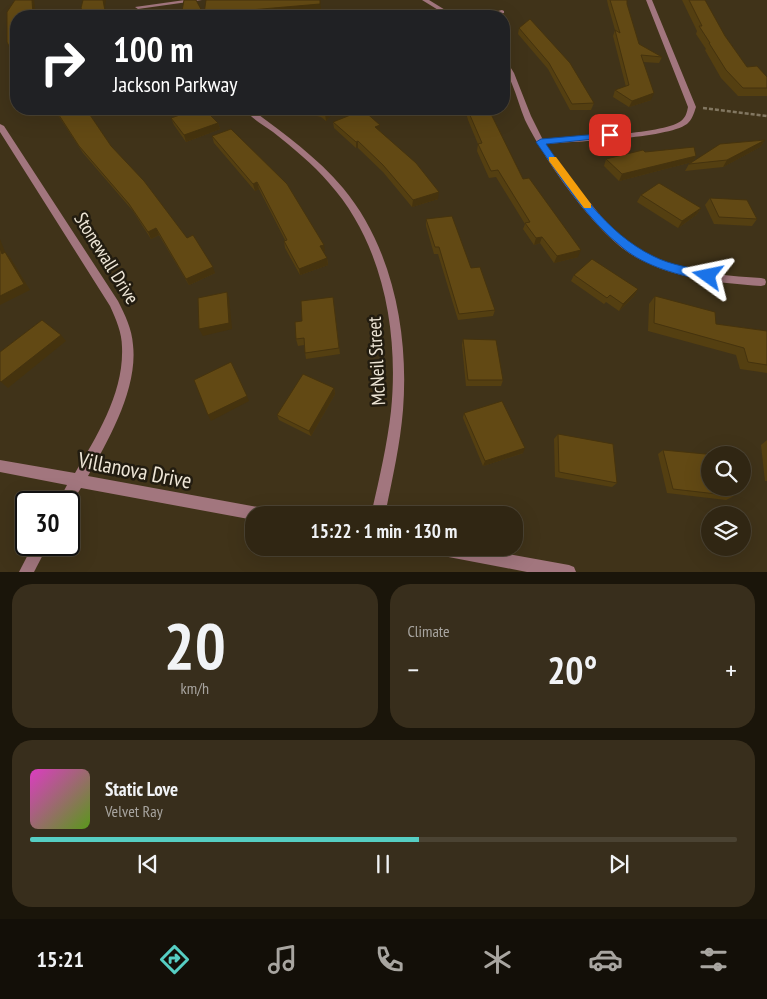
<!DOCTYPE html>
<meta charset="utf-8">
<style>
body{margin:0;font-family:"PT Sans Narrow",sans-serif;background:#382e1c;color:#f1f3f6;height:100vh;display:flex;flex-direction:column;font-size:19px;white-space:nowrap}
*{box-sizing:border-box;margin:0}
p{font-size:16px;color:#a8a5a0}
.icon{flex:none;width:28px;height:28px;fill:none;stroke:currentColor;stroke-width:2;stroke-linecap:round;stroke-linejoin:round}
.map{position:relative;height:572px;overflow:hidden}
.sheet{display:flex;flex-direction:column;gap:12px;padding:12px;background:#1a150a;flex:1}
.sheet>*{flex:none}
.top-card{position:absolute;left:10px;top:10px;width:500px;height:105px;border-radius:20px;box-shadow:0 5px 20px #0002,0 0 0 1px #4b4333;background:#202124;color:#fff;overflow:hidden}
.fabs{position:absolute;left:701px;top:446px;display:grid;gap:10px}
.fabs a{display:grid;place-items:center;width:50px;height:50px;border-radius:50%;background:#302613;box-shadow:0 5px 20px #0002,0 0 0 1px #4b4333;font-size:25px}
.speed{position:absolute;left:15px;top:491px;display:flex;gap:10px;font-size:25px;font-weight:700;text-align:center}
.speed>*{display:grid;place-content:center;width:65px;height:65px;border-radius:50%;background:#302613;box-shadow:0 5px 20px #0002,0 0 0 1px #4b4333;line-height:1}
.speed .limit{border:2px solid #111;border-radius:8px;background:#fff;color:#111}
.pin{position:absolute;display:grid;place-items:center;width:42px;height:42px;color:#fff;margin:-21px;border-radius:10px;box-shadow:0 2px 8px #0006}
.me{position:absolute;width:55px;margin:-28px;rotate:282deg;stroke-linejoin:round;filter:drop-shadow(0 0 4px #0008)}
.turn{display:flex;align-items:center;gap:18px;height:105px;padding:0 20px;font-size:22px}
.turn .icon{width:65px;height:65px;stroke-width:2.5}
.turn b{display:block;font-size:35px;line-height:42px}
.big{font-size:38px;font-weight:600;line-height:1.1}
.sheet .widget{flex:1;display:flex;flex-direction:column;justify-content:center;gap:8px;min-width:0;padding:0 18px;border-radius:20px;background:#382e1c}
.sheet .dial{align-items:center;gap:0}
.dial b{font-size:65px;line-height:1}
.song{display:flex;align-items:center;gap:15px}
.cover{width:60px;height:60px;border-radius:8px;background:linear-gradient(135deg,hsl(310 70% 55%),hsl(90 70% 35%))}
.played{height:5px;border-radius:2px;background:linear-gradient(90deg,#56cec3 55%,#4b4333 55%)}
.keys{display:flex;justify-content:space-around;direction:ltr}
.heat{display:flex;justify-content:space-between;align-items:center;font-size:28px;direction:ltr}
.sheet .tiles{flex:1;display:grid;gap:12px;grid-template-columns:1fr 1fr}
.widget:last-child{grid-column:span 2}
.trip{position:absolute;left:245px;top:506px;width:278px;height:50px;border-radius:20px;background:#302613;box-shadow:0 5px 20px #0002,0 0 0 1px #4b4333;font-weight:600;line-height:50px;text-align:center}
.tab-bar{display:flex;height:80px;justify-content:space-around;align-items:center;background:#130f08;color:#a8a5a0}
.tab-bar .icon{width:35px;height:35px}
.tab-bar .current{color:#56cec3}
.tab-bar b{font-size:22px;color:#f1f3f6}
.map>svg:first-child{display:block}
.lines{fill:none;stroke-linecap:round;stroke-linejoin:round}
.path{stroke:#827761;stroke-width:2.5;stroke-dasharray:4 2;stroke-linecap:butt}
.street{fill:#a2767e;fill-rule:evenodd}
.wall{fill:#543f11}
.shaded-wall{fill:#45330e}
.building{fill:#624914;stroke:#45330e}
.route{fill:#1a73e8;stroke:#114b97}
.slow{fill:#f59e0b}
.labels{text-anchor:middle;dominant-baseline:central;stroke-width:5;stroke-linejoin:round;paint-order:stroke}
.street-label{font-size:19px;fill:#eee6d7;stroke:#221c10}
.near-street-label{font-size:22px;fill:#eee6d7;stroke:#221c10}
</style>
<div class="map">
<svg width="767" height="572" viewBox="0 0 767 572">
<rect width="100%" height="100%" fill="#403319"/>
<g class="lines">
<polyline class="path" points="703,108 767,116"/>
<g class="street">
<polygon points="185,0 202,0 138,9 135,7"/>
<polygon points="422,0 429,0 455,16 448,16"/>
<path d="M646,0H652L696,107C694,113 692,120 687,124C666,139 575,141 546,144C557,164 572,181 587,199C600,215 613,231 629,244C667,272 716,275 761,278L765,279L766,282L765,285L761,286C719,283 677,279 639,259C598,238 545,161 525,120C520,108 517,96 512,84C509,76 504,68 504,59L506,60L514,73L531,116L543,140C571,137 662,135 681,121C686,117 687,112 688,107Z"/>
<polygon points="502,10 504,11 504,13 488,16 478,16"/>
<path d="M244,109H251C283,133 317,157 343,188C393,248 409,334 403,410C400,446 392,480 385,515H371C379,480 387,446 391,411C399,332 383,243 329,183C313,164 293,148 273,132C263,125 251,118 244,109Z"/>
<path d="M0,124L4,126L118,301C125,315 132,329 133,345C138,388 109,440 88,476L263,508L268,510L270,515H254V520L81,488L69,507V502H58L67,485L0,472V460L75,473C97,436 124,393 122,347C122,333 116,319 110,306L0,132Z"/>
<polygon points="33,545 48,545 34,572 19,572"/>
<polygon points="431,548 475,548 569,565 574,567 576,572 527,572 438,555 433,553"/>
</g>
</g>
<g class="wall">
<polygon points="607,0 627,0 627,4 639,44 662,57 659,63 643,62 651,100 629,107 613,97 615,90 626,87 613,36 615,30 608,5"/>
<polygon points="682,0 705,0 725,36 747,67 767,77 767,96 738,96 721,78 705,50 706,49 696,34 697,31"/>
<polygon points="519,28 594,103 591,110 570,110 548,69 518,34"/>
<polygon points="54,109 86,109 111,146 215,273 189,285 159,235 151,239 133,211 83,153"/>
<polygon points="174,109 204,109 218,123 220,129 186,142 174,125 171,118 180,115"/>
<polygon points="308,109 336,109 326,121 321,117 309,114"/>
<polygon points="465,109 489,109 491,114 523,179 578,257 554,263 540,243 534,245 523,229 525,224 496,177 489,178 477,151 478,144 468,120"/>
<polygon points="333,122 380,131 438,199 412,207 383,172 358,148 356,148 334,128"/>
<polygon points="212,136 325,251 323,252 327,258 328,265 300,275 285,248 284,241 285,240 259,189 255,191 214,143"/>
<polygon points="765,140 760,147 723,167 685,171 689,164 692,162 619,181 604,166 606,159 645,152 696,156 692,162"/>
<polygon points="641,195 701,208 696,215 678,228 637,202"/>
<polygon points="710,198 757,219 752,226 714,224 705,205"/>
<polygon points="426,219 471,268 495,310 493,316 458,320 438,254 434,254 426,226"/>
<polygon points="574,275 638,289 634,296 619,311 606,302 604,304 571,281"/>
<polygon points="655,296 716,324 767,331 767,373 740,369 736,355 648,331 649,304"/>
<polygon points="333,297 340,354 306,359 304,345 298,346 296,339 302,321"/>
<polygon points="463,339 503,380 501,386 466,386 462,345"/>
<polygon points="334,388 335,394 311,436 279,420 277,415"/>
<polygon points="464,413 523,453 483,466 463,418"/>
<polygon points="558,434 617,483 612,487 555,477 554,439"/>
<polygon points="767,440 767,481 765,481 761,445"/>
<polygon points="663,450 734,496 726,500 667,493 658,454"/>
</g>
<g class="shaded-wall">
<polygon points="32,0 34,0 36,16 28,16"/>
<polygon points="103,0 106,0 105,7 107,16 106,16"/>
<polygon points="320,0 321,9 240,16 205,16 204,14"/>
<polygon points="203,13 204,16 181,16"/>
<polygon points="654,93 651,100 629,107 632,101"/>
<polygon points="330,109 336,109 326,121 325,114"/>
<polygon points="218,123 220,129 186,142 184,135"/>
<polygon points="380,125 380,131 375,127"/>
<polygon points="765,140 760,147 723,167 727,160"/>
<polygon points="358,141 358,148 356,148 356,142"/>
<polygon points="696,156 692,162 619,181 622,174"/>
<polygon points="257,182 259,189 255,191 253,184"/>
<polygon points="439,192 438,199 412,207 413,200"/>
<polygon points="701,208 696,215 678,228 682,221"/>
<polygon points="156,228 159,235 151,239 148,232"/>
<polygon points="542,237 540,243 534,245 536,238"/>
<polygon points="0,239 8,260 2,254 0,248"/>
<polygon points="324,245 325,251 321,253 320,246"/>
<polygon points="581,250 578,257 554,263 557,256"/>
<polygon points="5,252 11,259 30,290 0,305 0,296"/>
<polygon points="327,258 328,265 300,275 299,269"/>
<polygon points="213,267 215,273 189,285 186,279"/>
<polygon points="638,289 634,296 619,311 623,304"/>
<polygon points="227,292 229,298 232,329 203,336 199,329"/>
<polygon points="61,335 66,341 8,388 1,382"/>
<polygon points="334,388 335,394 311,436 309,431"/>
<polygon points="247,396 249,401 211,421 208,415"/>
<polygon points="525,448 523,453 483,466 485,461"/>
</g>
<g class="building">
<polygon points="15,0 32,0 33,14 28,15 28,16 16,16 16,61 7,42 7,12"/>
<polygon points="83,0 103,0 106,16 85,16 81,8"/>
<polygon points="184,0 196,0 203,13 181,16"/>
<polygon points="206,0 320,0 320,4 204,14"/>
<polygon points="610,0 627,0 627,4 639,44 662,57 641,55 654,93 632,101 615,90 629,85 615,30 620,33"/>
<polygon points="689,0 705,0 725,36 747,67 757,66 767,77 767,88 743,88 726,70 709,43 710,43 699,26 702,26"/>
<polygon points="530,19 570,63 594,103 572,104 549,63 519,28"/>
<polygon points="55,109 86,109 111,146 144,181 187,238 193,235 213,267 186,279 156,228 148,232 129,204 79,146"/>
<polygon points="178,109 204,109 218,123 184,135 171,118 183,114"/>
<polygon points="314,109 330,109 325,114 320,110"/>
<polygon points="468,109 489,109 491,114 523,179 529,178 581,250 557,256 542,237 536,238 525,223 530,222 498,170 491,171 478,144 482,143 469,113"/>
<polygon points="363,110 380,125 375,127 416,163 439,192 413,200 383,165 358,141 356,142 333,122"/>
<polygon points="231,129 287,184 324,245 320,246 327,258 299,269 284,241 287,240 257,182 253,184 212,136"/>
<polygon points="765,140 727,160 689,164 720,144"/>
<polygon points="694,147 696,156 622,174 606,159 643,150 645,152"/>
<polygon points="659,183 701,208 682,221 641,195"/>
<polygon points="710,198 747,200 757,219 719,217"/>
<polygon points="452,216 471,268 480,267 495,310 459,314 439,247 435,247 426,219"/>
<polygon points="0,248 2,254 5,252 24,284 0,296"/>
<polygon points="592,259 638,289 623,304 610,295 607,298 574,275"/>
<polygon points="227,292 229,323 199,329 198,298"/>
<polygon points="655,296 715,312 716,324 767,331 767,365 748,362 744,348 654,323"/>
<polygon points="333,297 339,348 305,353 304,338 296,339 295,322 302,321 301,301"/>
<polygon points="42,320 61,335 1,382 0,381 0,352"/>
<polygon points="463,339 496,340 503,380 468,380"/>
<polygon points="231,362 247,396 208,415 194,380"/>
<polygon points="303,374 334,388 309,431 277,415"/>
<polygon points="502,401 525,448 485,461 464,413"/>
<polygon points="558,434 613,444 617,483 559,472"/>
<polygon points="663,450 716,455 710,455 710,488 731,488 734,496 673,489"/>
</g>
<path class="route" d="M610,133L613,134V137L546,144C575,186 606,233 653,256C672,266 692,267 711,273L713,276L711,280L708,281C679,275 646,267 623,248C587,220 562,179 536,142L541,139Z"/>
<polygon class="slow" points="549,157 556,157 591,204 591,208 584,208 549,161"/>
<g class="labels">
<g class="street-label">
<text transform="translate(107 258) rotate(58)">Stonewall Drive</text>
<text transform="translate(376 361) rotate(-93)">McNeil Street</text>
</g>
<g class="near-street-label">
<text transform="translate(135 470) rotate(11)">Villanova Drive</text>
</g>
</g>
</svg>
<div class="fabs">
<a><svg class="icon" aria-label="search" viewBox="0 0 24 24"><circle cx="10" cy="10" r="6"/><path d="M15 15l6 6"/></svg></a>
<a><svg class="icon" aria-label="layers" viewBox="0 0 24 24"><path d="M12 4l9 5-9 5-9-5zM3 14l9 5 9-5"/></svg></a>
</div>
<div class="speed"><div class="limit">30</div></div>
<div class="pin" style="left:610px;top:135px;background:#d93025"><svg class="icon" aria-label="arrive" viewBox="0 0 24 24"><path d="M6 21V4h12l-3 4 3 4H6"/></svg></div>
<svg class="me" style="left:708px;top:276px" viewBox="-20 -20 40 40"><path d="M0-17L14 15 0 8-14 15z" fill="#1a73e8" stroke="#fff" stroke-width="4"/></svg>
<div class="trip">15:22 · 1 min · 130 m</div>
<div class="top-card">
<div class="turn"><svg class="icon" aria-label="right" viewBox="0 0 24 24"><path d="M7 20v-9h11M14 6l5 5-5 5"/></svg><div><b>100 m</b>Jackson Parkway</div></div>
</div>
</div>
<section class="sheet">
<div class="tiles">
<div class="widget dial"><b>20</b><p>km/h</p></div>
<div class="widget"><p>Climate</p>
<div class="heat"><a>−</a><b class="big">20°</b><a>+</a></div>
</div>
<div class="widget">
<div class="song"><i class="cover"></i><div><b>Static Love</b><p>Velvet Ray</p></div></div>
<div class="played"></div>
<div class="keys"><svg class="icon" aria-label="previous" viewBox="0 0 24 24"><path d="M18 5L8 12l10 7zM5 5v14"/></svg><svg class="icon" aria-label="pause" viewBox="0 0 24 24"><path d="M8 5v14M16 5v14"/></svg><svg class="icon" aria-label="next" viewBox="0 0 24 24"><path d="M6 5l10 7-10 7zM19 5v14"/></svg></div>
</div>
</div>
</section>
<nav class="tab-bar">
<b>15:21</b>
<svg class="icon current" aria-label="directions" viewBox="0 0 24 24"><path d="M12 3l9 9-9 9-9-9zM9 14v-3h6M13 9l2 2-2 2"/></svg>
<svg class="icon" aria-label="music" viewBox="0 0 24 24"><path d="M9 18V5l10-2v13"/><circle cx="6" cy="18" r="3"/><circle cx="16" cy="16" r="3"/></svg>
<svg class="icon" aria-label="phone" viewBox="0 0 24 24"><path d="M5 4h4l2 5-3 2q2 4 5 5l2-3 5 2v4C11 20 4 13 5 4z"/></svg>
<svg class="icon" aria-label="climate" viewBox="0 0 24 24"><path d="M12 3v18M4 7l16 10M4 17L20 7"/></svg>
<svg class="icon" aria-label="car" viewBox="0 0 24 24"><path d="M5 17H2v-5l4-1 3-4h7l3 4 3 1v5h-3M9 17h6M6 11h13"/><circle cx="7" cy="17" r="2"/><circle cx="17" cy="17" r="2"/></svg>
<svg class="icon" aria-label="filters" viewBox="0 0 24 24"><path d="M4 7h16M4 17h16"/><circle cx="9" cy="7" r="2"/><circle cx="15" cy="17" r="2"/></svg>
</nav>
